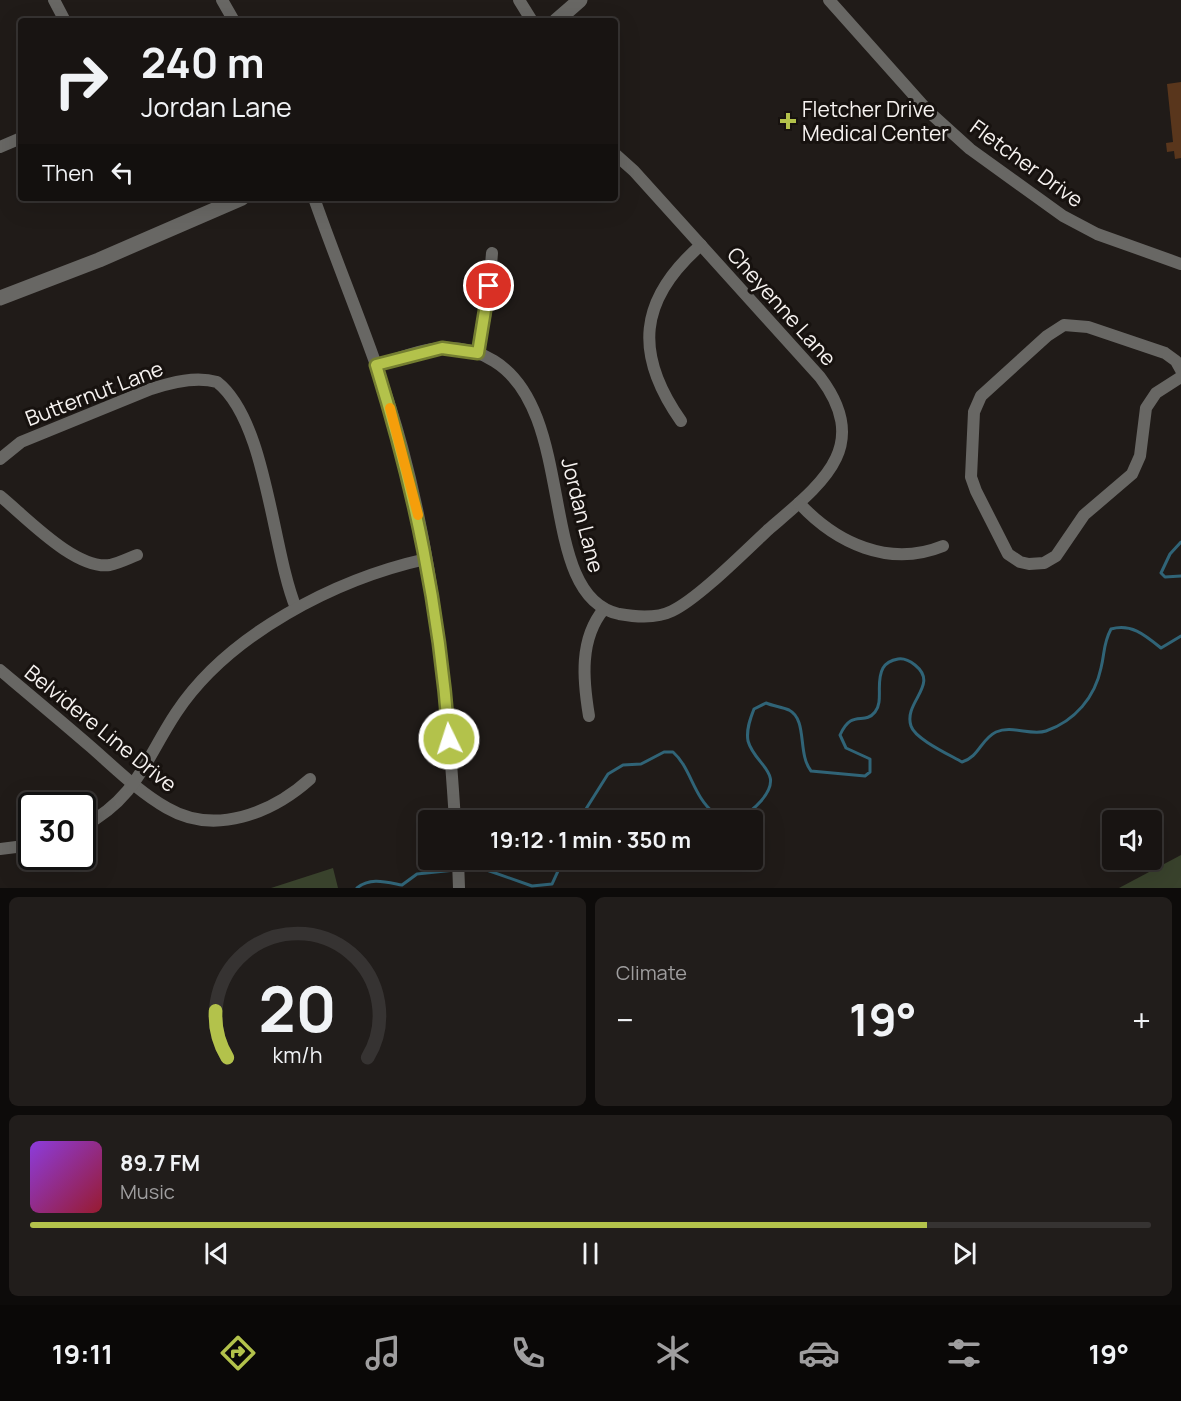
<!DOCTYPE html>
<meta charset="utf-8">
<style>
body{margin:0;font-family:Manrope,sans-serif;background:#211d1b;color:#f1f3f6;height:100vh;display:flex;flex-direction:column;font-size:22px;white-space:nowrap}
*{box-sizing:border-box;margin:0}
p{font-size:20px;color:#9f9e9f}
.icon{flex:none;width:33px;height:33px;fill:none;stroke:currentColor;stroke-width:2;stroke-linecap:round;stroke-linejoin:round}
.map{position:relative;height:888px;overflow:hidden}
.panel{display:flex;flex-direction:column;gap:9px;padding:9px;background:#0d0b0a;flex:1}
.panel>*{flex:none}
.guide{position:absolute;left:18px;top:18px;width:600px;height:183px;border-radius:6px;box-shadow:0 6px 24px #0002,0 0 0 2px #363332;background:#181412;color:#f1f3f6;overflow:hidden}
.buttons{position:absolute;left:1102px;top:810px;display:grid;gap:12px}
.buttons a{display:grid;place-items:center;width:60px;height:60px;border-radius:6px;background:#181412;box-shadow:0 6px 24px #0002,0 0 0 2px #363332;font-size:30px}
.speed{position:absolute;left:18px;top:792px;display:flex;gap:12px;font-size:30px;font-weight:700;text-align:center}
.speed>*{display:grid;place-content:center;width:78px;height:78px;border-radius:50%;background:#181412;box-shadow:0 6px 24px #0002,0 0 0 2px #363332;line-height:1}
.speed .limit{border:3px solid #111;border-radius:9px;background:#fff;color:#111}
.pin{position:absolute;display:grid;place-items:center;width:51px;height:51px;color:#fff;margin:-26px;border:3px solid #fff;border-radius:50%;box-shadow:0 2px 6px #0007}
.me{position:absolute;width:66px;margin:-33px;rotate:356deg;stroke-linejoin:round;filter:drop-shadow(0 0 4px #0008)}
.turn{display:flex;align-items:center;gap:21px;height:126px;padding:0 24px;font-size:27px}
.turn .icon{width:78px;height:78px;stroke-width:2.5}
.turn b{display:block;font-size:42px;line-height:51px}
.then{display:flex;align-items:center;height:57px;padding:0 24px;background:#0003;gap:12px;font-size:22px}
.big{font-size:45px;font-weight:700;line-height:1.1}
.panel .widget{flex:1;display:flex;flex-direction:column;justify-content:center;gap:9px;min-width:0;padding:0 21px;border-radius:9px;background:#211d1b}
.panel .dial{align-items:center;gap:0}
.dial svg{height:156px;overflow:visible;fill:none;stroke:#363332;stroke-width:7;stroke-linecap:round;text-anchor:middle}
.dial text{fill:#f1f3f6;stroke:none}
.song{display:flex;align-items:center;gap:18px}
.cover{width:72px;height:72px;border-radius:9px;background:linear-gradient(135deg,hsl(270 70% 55%),hsl(350 70% 35%))}
.played{height:6px;border-radius:3px;background:linear-gradient(90deg,#b3c24b 80%,#363332 80%)}
.keys{display:flex;justify-content:space-around;direction:ltr}
.heat{display:flex;justify-content:space-between;align-items:center;font-size:33px;direction:ltr}
.panel .tiles{flex:1;display:grid;gap:9px;grid-template-columns:1fr 1fr}
.widget:last-child{grid-column:span 2}
.trip{position:absolute;left:418px;top:810px;width:345px;height:60px;border-radius:6px;background:#181412;box-shadow:0 6px 24px #0002,0 0 0 2px #363332;font-weight:700;line-height:60px;text-align:center}
.tab-bar{display:flex;height:96px;justify-content:space-around;align-items:center;background:#0a0807;color:#9f9e9f}
.tab-bar .icon{width:42px;height:42px}
.tab-bar .active{color:#b3c24b}
.tab-bar b{font-size:27px;color:#f1f3f6}
.map>svg:first-child{display:block}
.green{fill:#39422c}
.lines{fill:none;stroke-linecap:round;stroke-linejoin:round}
.stream{stroke:#306477;stroke-width:3}
.building{fill:#59361c}
.minor{stroke:#686764;stroke-width:12}
.tertiary{stroke:#686764;stroke-width:15}
.route-casing{stroke:#747e31;stroke-width:15}
.route{stroke:#b3c24b;stroke-width:10}
.slow{stroke:#f59e0b;stroke-width:10}
.poi-dot{fill:#b3c24b;stroke:#17120f;stroke-width:2}
.labels{text-anchor:middle;dominant-baseline:central;stroke-width:6;stroke-linejoin:round;paint-order:stroke}
.poi-label{font-size:21px;fill:#f6f2f0;stroke:#17120f;text-anchor:start}
.street-label{font-size:21px;fill:#f6f2f0;stroke:#17120f}
</style>
<div class="map">
<svg width="1181" height="888" viewBox="0 0 1181 888">
<rect width="100%" height="100%" fill="#201b18"/>
<g class="green">
<polygon points="1181,855 1181,888 1119,888"/>
<polygon points="333,868 338,888 271,888"/>
</g>
<g class="lines">
<g class="stream">
<polyline points="1181,542 1170,554 1161,573 1165,577 1181,576"/>
<path d="M579,820L608,774L623,765L641,764L664,752H673C691,768 693,796 714,813C721,819 731,822 739,818C749,813 754,809 761,801C786,772 755,766 748,741C746,730 750,719 754,709L766,703C773,706 782,707 789,710C808,720 797,753 811,771L865,776L870,772V759L846,748L840,735C852,708 864,726 875,712C884,701 875,682 883,668C886,663 892,660 898,659C904,658 910,661 915,665C940,685 903,702 911,726C915,739 950,755 962,762C979,757 981,739 996,732C1012,725 1031,736 1046,731C1075,721 1095,697 1101,668C1105,652 1103,644 1111,629C1131,623 1145,635 1161,648L1181,636"/>
<polyline points="461,869 481,868 532,886 552,884 563,860"/>
<path d="M357,888C370,877 386,882 402,885L417,874L455,870"/>
</g>
</g>
<polygon class="building" points="1181,82 1181,158 1175,159 1174,151 1167,152 1166,143 1173,142 1167,84"/>
<g class="lines">
<g class="minor">
<polyline points="54,0 65,21"/>
<polyline points="222,0 234,21"/>
<polyline points="519,0 532,21"/>
<polyline points="829,0 928,111 970,149 1063,216 1097,234 1181,264"/>
<polyline points="0,147 21,138"/>
<path d="M314,198C343,281 379,362 402,447C435,569 447,695 455,820"/>
<polyline points="478,353 488,301 492,253"/>
<path d="M376,365C398,359 420,349 442,348C460,347 479,352 494,361C579,413 535,596 619,614C636,617 656,619 672,611C699,598 745,551 769,529C821,484 873,447 820,377L634,171L615,154"/>
<polyline points="1181,370 1176,361 1165,353 1088,327 1064,325 1047,336 981,396 974,412 971,477 976,491 1008,554 1020,562 1029,564 1044,563 1056,556 1084,515 1132,474 1140,456 1146,408 1156,393 1181,377"/>
<path d="M681,421C634,354 638,300 701,245"/>
<path d="M0,459L21,442L151,389C172,382 196,376 217,382C267,421 272,550 296,608"/>
<path d="M0,496C26,517 75,570 110,565C119,563 129,558 137,555"/>
<path d="M799,503C836,543 889,568 943,546"/>
<path d="M0,670C31,696 61,721 91,747C115,768 139,792 167,808C215,836 272,813 310,779"/>
<path d="M589,716C583,680 579,639 604,609"/>
<path d="M82,827C137,798 145,760 176,713C228,634 336,579 426,559"/>
<polyline points="0,849 32,845"/>
<polyline points="458,860 459,888"/>
</g>
<g class="tertiary">
<polyline points="556,21 580,0"/>
<polyline points="0,298 99,260 242,198"/>
</g>
</g>
<g class="lines">
<g class="route-casing">
<path id="route" d="M449,739C439,607 415,491 376,365L442,348L478,353L489,286"/>
</g>
<use href="#route" class="route"/>
<polyline class="slow" points="390,408 418,515"/>
</g>
<path class="poi-dot" d="M785 112h6v6h6v6h-6v6h-6v-6h-6v-6h6z"/>
<g class="labels">
<g class="poi-label">
<text x="802" y="109">Fletcher Drive<tspan x="802" dy="24">Medical Center</tspan></text>
</g>
<g class="street-label">
<text transform="translate(1027 163) rotate(36)">Fletcher Drive</text>
<text transform="translate(782 306) rotate(48)">Cheyenne Lane</text>
<text transform="translate(94 393) rotate(-21)">Butternut Lane</text>
<text transform="translate(583 515) rotate(76)">Jordan Lane</text>
<text transform="translate(101 728) rotate(39)">Belvidere Line Drive</text>
</g>
</g>
</svg>
<div class="buttons">
<a><svg class="icon" aria-label="sound" viewBox="0 0 24 24"><path d="M4 9h4l5-4v14l-5-4H4zM17 9q2 3 0 6"/></svg></a>
</div>
<div class="speed"><div class="limit">30</div></div>
<div class="pin" style="left:489px;top:286px;background:#d93025"><svg class="icon" aria-label="arrive" viewBox="0 0 24 24"><path d="M6 21V4h12l-3 4 3 4H6"/></svg></div>
<svg class="me" style="left:449px;top:739px" viewBox="-20 -20 40 40"><circle r="17" fill="#b3c24b" stroke="#fff" stroke-width="3"/><path d="M0-11L8 9 0 5-8 9z" fill="#fff"/></svg>
<div class="trip">19:12 · 1 min · 350 m</div>
<div class="guide">
<div class="turn"><svg class="icon" aria-label="right" viewBox="0 0 24 24"><path d="M7 20v-9h11M14 6l5 5-5 5"/></svg><div><b>240 m</b>Jordan Lane</div></div>
<div class="then">Then<svg class="icon" aria-label="left" viewBox="0 0 24 24"><path d="M17 20v-9H6M10 6l-5 5 5 5"/></svg></div>
</div>
</div>
<section class="panel">
<div class="tiles">
<div class="widget dial"><svg viewBox="0 0 100 80">
<path d="M14 69A42 42 0 1 1 86 69"/>
<path d="M14 69A42 42 0 0 1 8 45" stroke="#b3c24b"/>
<text x="50" y="56" font-size="32" font-weight="700">20</text>
<text x="50" y="72" font-size="11">km/h</text>
</svg></div>
<div class="widget"><p>Climate</p>
<div class="heat"><a>−</a><b class="big">19°</b><a>+</a></div>
</div>
<div class="widget">
<div class="song"><i class="cover"></i><div><b>89.7 FM</b><p>Music</p></div></div>
<div class="played"></div>
<div class="keys"><svg class="icon" aria-label="previous" viewBox="0 0 24 24"><path d="M18 5L8 12l10 7zM5 5v14"/></svg><svg class="icon" aria-label="pause" viewBox="0 0 24 24"><path d="M8 5v14M16 5v14"/></svg><svg class="icon" aria-label="next" viewBox="0 0 24 24"><path d="M6 5l10 7-10 7zM19 5v14"/></svg></div>
</div>
</div>
</section>
<nav class="tab-bar">
<b>19:11</b>
<svg class="icon active" aria-label="directions" viewBox="0 0 24 24"><path d="M12 3l9 9-9 9-9-9zM9 14v-3h6M13 9l2 2-2 2"/></svg>
<svg class="icon" aria-label="music" viewBox="0 0 24 24"><path d="M9 18V5l10-2v13"/><circle cx="6" cy="18" r="3"/><circle cx="16" cy="16" r="3"/></svg>
<svg class="icon" aria-label="phone" viewBox="0 0 24 24"><path d="M5 4h4l2 5-3 2q2 4 5 5l2-3 5 2v4C11 20 4 13 5 4z"/></svg>
<svg class="icon" aria-label="climate" viewBox="0 0 24 24"><path d="M12 3v18M4 7l16 10M4 17L20 7"/></svg>
<svg class="icon" aria-label="car" viewBox="0 0 24 24"><path d="M5 17H2v-5l4-1 3-4h7l3 4 3 1v5h-3M9 17h6M6 11h13"/><circle cx="7" cy="17" r="2"/><circle cx="17" cy="17" r="2"/></svg>
<svg class="icon" aria-label="filters" viewBox="0 0 24 24"><path d="M4 7h16M4 17h16"/><circle cx="9" cy="7" r="2"/><circle cx="15" cy="17" r="2"/></svg>
<b>19°</b>
</nav>
